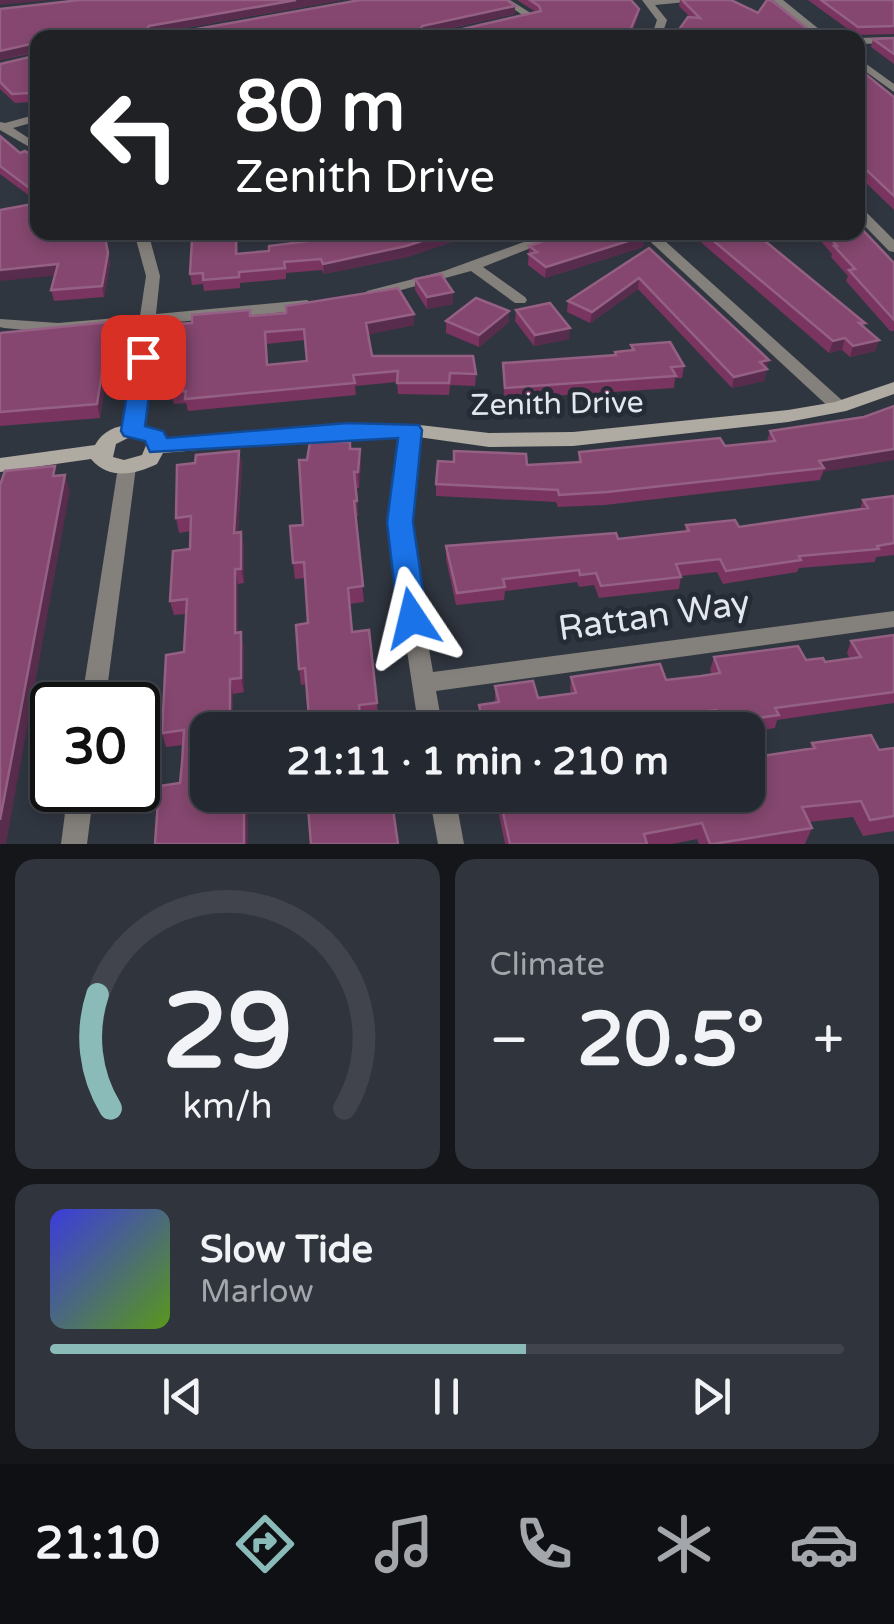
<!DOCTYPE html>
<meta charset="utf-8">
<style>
body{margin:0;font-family:"Varela Round",sans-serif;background:#30343c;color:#f1f3f6;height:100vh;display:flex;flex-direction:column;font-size:38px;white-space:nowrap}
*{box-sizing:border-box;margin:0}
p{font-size:32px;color:#a3a6ab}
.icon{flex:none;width:55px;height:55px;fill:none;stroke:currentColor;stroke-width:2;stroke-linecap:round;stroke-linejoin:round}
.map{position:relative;height:844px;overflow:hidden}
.drawer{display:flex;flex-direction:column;gap:15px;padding:15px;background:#14161a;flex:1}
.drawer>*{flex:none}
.top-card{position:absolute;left:30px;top:30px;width:835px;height:210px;border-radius:20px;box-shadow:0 5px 15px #0003,0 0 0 2px #41444c;background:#202124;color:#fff;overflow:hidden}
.speed{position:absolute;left:30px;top:682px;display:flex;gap:20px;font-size:50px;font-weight:700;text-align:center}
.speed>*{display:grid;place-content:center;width:130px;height:130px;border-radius:50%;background:#242830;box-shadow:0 5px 15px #0003,0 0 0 2px #41444c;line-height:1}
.speed .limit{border:5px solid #111;border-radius:15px;background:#fff;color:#111}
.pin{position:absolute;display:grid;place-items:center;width:85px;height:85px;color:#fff;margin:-42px;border-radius:20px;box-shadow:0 5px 15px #0006}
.me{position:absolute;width:110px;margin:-55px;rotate:350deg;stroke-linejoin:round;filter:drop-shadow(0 0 8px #0008)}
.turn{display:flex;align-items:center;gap:35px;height:210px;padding:0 40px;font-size:45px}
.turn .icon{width:130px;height:130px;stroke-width:2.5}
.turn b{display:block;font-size:70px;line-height:85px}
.big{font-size:75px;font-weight:700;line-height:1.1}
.drawer .card{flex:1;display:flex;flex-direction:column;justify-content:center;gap:15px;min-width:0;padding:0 35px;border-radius:20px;background:#30343c}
.drawer .dial{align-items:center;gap:0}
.dial svg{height:260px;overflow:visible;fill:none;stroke:#41444c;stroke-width:7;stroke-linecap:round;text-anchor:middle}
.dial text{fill:#f1f3f6;stroke:none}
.song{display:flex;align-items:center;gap:30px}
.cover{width:120px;height:120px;border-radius:15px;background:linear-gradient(135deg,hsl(240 70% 55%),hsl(90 70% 35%))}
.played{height:10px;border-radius:5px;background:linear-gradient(90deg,#8bbbb9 60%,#41444c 60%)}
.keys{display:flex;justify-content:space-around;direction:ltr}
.heat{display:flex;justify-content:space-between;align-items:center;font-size:55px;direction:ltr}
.drawer .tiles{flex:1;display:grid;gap:15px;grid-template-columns:1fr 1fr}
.card:last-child{grid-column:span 2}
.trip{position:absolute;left:190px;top:712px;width:575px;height:100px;border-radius:20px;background:#242830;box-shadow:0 5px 15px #0003,0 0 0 2px #41444c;font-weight:700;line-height:100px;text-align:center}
.dock{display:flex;height:160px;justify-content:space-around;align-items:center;background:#0e1013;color:#a3a6ab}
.dock .icon{width:70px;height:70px}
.dock .selected{color:#8bbbb9}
.dock b{font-size:45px;color:#f1f3f6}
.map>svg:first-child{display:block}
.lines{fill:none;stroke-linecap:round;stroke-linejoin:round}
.street{fill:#84807b;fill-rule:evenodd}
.secondary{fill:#b0aba2;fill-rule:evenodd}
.wall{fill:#7a3460;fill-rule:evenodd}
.shaded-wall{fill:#582c4d}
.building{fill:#85476f;stroke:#946083;stroke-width:2.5;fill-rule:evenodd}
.route{fill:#1a73e8;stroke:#114b97;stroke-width:2.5}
.labels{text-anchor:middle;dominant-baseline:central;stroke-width:10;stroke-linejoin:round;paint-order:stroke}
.street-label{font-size:30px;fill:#e3e7ee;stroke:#262c36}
.near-street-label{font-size:35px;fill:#e3e7ee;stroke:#262c36}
</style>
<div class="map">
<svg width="894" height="844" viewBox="0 0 894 844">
<rect width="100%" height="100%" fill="#303640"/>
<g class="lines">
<g class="street">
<polygon points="500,0 510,0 537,17 513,22 513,18 524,16"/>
<polygon points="642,0 707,0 655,5 667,20 661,38 651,38 657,20"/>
<polygon points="773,0 783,0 830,38 819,38"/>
<polygon points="894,37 894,43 858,44 858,38"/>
<polygon points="858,58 894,84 894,92 858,66"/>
<polygon points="38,114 38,121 13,128 38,144 38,152 0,130 0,122 5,123"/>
<polygon points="858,208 863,209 894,240 894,252 889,251 858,219"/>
<polygon points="134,232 148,232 160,276 156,314 307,300 315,305 307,310 155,324 142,431 133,437 124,431 139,325 58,333 4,328 0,327 0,319 58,323 140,316 146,276"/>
<polygon points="551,232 571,232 483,267 525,297 527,300 525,303 515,303 471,271 372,298 365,294 367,291 444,271"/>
<polygon points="640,232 655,232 845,403 848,407 845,411 833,411"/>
<polygon points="411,424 420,430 410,522 412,552 433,672 894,611 894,627 436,691 443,730 419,730 392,552 390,522 402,430"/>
<polygon points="127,461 136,467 105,705 81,705 118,467"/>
<polygon points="68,790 94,790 87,844 61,844"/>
<polygon points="429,795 455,795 464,844 438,844"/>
</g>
<path class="secondary" d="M894,382V394L846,411L788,422L573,446L489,447L411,436L347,437L163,453L157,464C134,475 109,480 91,459L0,472V458L95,445C110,418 147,421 167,440L347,425L411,424L489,433L573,432L788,410L835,402ZM128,438H137L147,443L142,455L124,460L113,457L116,444Z"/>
</g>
<g class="wall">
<polygon points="342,0 163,32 174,33 515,6 515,14 430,33 445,33 536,12 517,0 631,0 639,9 638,17 630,38 38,38 38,52 0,60 0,9"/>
<polygon points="680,0 731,0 819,38 690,17 679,6"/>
<polygon points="808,0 894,0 894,34 856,35"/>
<polygon points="894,38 894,64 871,47 873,39"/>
<polygon points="38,55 38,107 31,102 15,103 0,89 0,64"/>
<polygon points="858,68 894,97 894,210 858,175"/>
<polygon points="0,136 20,153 31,197 0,174"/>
<polygon points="105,232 110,264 104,297 54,301 51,290 55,276"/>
<polygon points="188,232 237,232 238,254 269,251 379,232 482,232 407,257 324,274 322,270 286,273 286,279 240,283 240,288 204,291 203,284 192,285 190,274 192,244"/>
<polygon points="689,232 754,232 865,323 864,327 879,340 875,351 850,357 842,350 829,353"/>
<polygon points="813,232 858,232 894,263 894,331 890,331 846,281 848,276 831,257 832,254"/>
<polygon points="644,236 643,247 545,278 528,265 529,246"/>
<polygon points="649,248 769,360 764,381 732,388 638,289 590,323 567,312 568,301"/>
<polygon points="415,279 453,304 427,309 415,290"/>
<polygon points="516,310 569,339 534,346 515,321"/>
<path d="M251,316L414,325L368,334L372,356L476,374L475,386L450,385L449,395L398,394L397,382L355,386L356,395L188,411L186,403L174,404L171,392ZM305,340L307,361L268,364L266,344Z"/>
<polygon points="446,321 509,322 479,347 446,333"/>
<polygon points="0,333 113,335 100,418 0,426"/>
<polygon points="631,345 684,366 682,378 675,378 674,388 504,399 503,363 614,355 615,352 631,350"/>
<polygon points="864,417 823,472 820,480 605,505 558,507 556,502 436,496 436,484 454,462 527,465 578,462 579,452 725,446 767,441 770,431"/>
<polygon points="350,442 351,449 361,464 359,488 356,488 358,516 355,516 364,602 349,604 352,632 377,703 378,718 360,721 306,684 301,685 299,669 308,623 305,578 295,579 293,563 303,525 307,460"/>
<polygon points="239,451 242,465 238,532 241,532 244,547 244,583 238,584 238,633 244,647 244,692 233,694 208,730 247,795 248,844 155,844 180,783 183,745 166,747 162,733 184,652 186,614 174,615 170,601 190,549 191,531 179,533 176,518 195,463"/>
<polygon points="894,496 894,555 876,557 875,562 799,568 797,572 723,584 717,572 681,576 679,589 599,598 594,585 579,587 577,582 505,591 504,600 456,605 446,559 446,546 618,539 685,531 686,525 739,527 860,509 863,500"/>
<polygon points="894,635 894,703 777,720 775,728 748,732 748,730 716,730 712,722 680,727 680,730 481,730 479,717 479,705 495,703 495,686 538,698 571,694 570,689 571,677 666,680 712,674 710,670 714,657 825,662 850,659 847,653 851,641"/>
<polygon points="812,743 879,750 894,748 894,831 863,836 853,817 809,822 812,828 805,844 699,844 697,839 672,844 505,844 498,810 499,795 748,795 810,749"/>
</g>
<g class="shaded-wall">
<polygon points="0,0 51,0 0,5"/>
<polygon points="296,0 342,0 150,34 146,30 149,26"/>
<polygon points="515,6 515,14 422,34 420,38 422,26"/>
<polygon points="639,9 638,17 630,38 627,38"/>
<polygon points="35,43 37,51 0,60 0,51"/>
<polygon points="38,186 38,196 31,197 28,187"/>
<polygon points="105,232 110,264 104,297 102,286"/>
<polygon points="450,232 482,232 407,257 324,274 323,264"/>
<polygon points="644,236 643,247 545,278 546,267"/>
<polygon points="58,264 61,275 0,281 0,270"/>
<polygon points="639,278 638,289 590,323 592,312"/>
<polygon points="453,292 453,304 427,309 427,297"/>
<polygon points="509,311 509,322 479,347 479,335"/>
<polygon points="414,314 414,325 367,335 366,323"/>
<polygon points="110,322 113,335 100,418 97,404"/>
<polygon points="570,328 569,339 534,346 535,335"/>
<polygon points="845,338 842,350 829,353 833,341"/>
<polygon points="879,340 875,351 850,357 853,346"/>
<polygon points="769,360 764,381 732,388 734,377 760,362"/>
<polygon points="360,449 361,464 359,488 358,472"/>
<polygon points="894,449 894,460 823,472 824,468 819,461"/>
<polygon points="239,451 242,465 237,547 234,533"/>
<polygon points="65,475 70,490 6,844 0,844 0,820"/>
<polygon points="241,532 244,547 244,583 241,569"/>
<polygon points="235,569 238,584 238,648 235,633"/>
<polygon points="241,632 244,647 244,692 241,678"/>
<polygon points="230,679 233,694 233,730 230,730"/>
<polygon points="244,795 247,795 248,844 244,844"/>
</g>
<g class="building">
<polygon points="80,0 296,0 149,26 146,30 174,33 360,0 507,0 515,6 422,26 420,32 445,33 541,11 539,6 530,0 631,0 639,9 627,38 38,38 38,45 35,43 0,51 0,9"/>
<polygon points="682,0 731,0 758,13 767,0 771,0 819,38 673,38 688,17 700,18"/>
<polygon points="821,0 894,0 894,26 858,27"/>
<polygon points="894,38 894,54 873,39"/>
<polygon points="38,55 38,100 29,93 12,94 0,82 0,64"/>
<polygon points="858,68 894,97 894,196 858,162"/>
<polygon points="0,136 20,153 25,151 38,160 38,165 34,166 38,168 38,186 28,187 0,166"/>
<polygon points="38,203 38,232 104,232 108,253 102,286 51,290 58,264 0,270 0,210"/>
<polygon points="858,225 894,263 894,320 849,270 855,269 834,246 837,246 825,232 858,232"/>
<polygon points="190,232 236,232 236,254 269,251 269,246 379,232 450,232 406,246 323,264 321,259 284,262 285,268 239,272 239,277 203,280 203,273 190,274 192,239"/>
<polygon points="570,232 639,232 644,236 546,267 529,254 537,252 529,246"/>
<polygon points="703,232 754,232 865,323 859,323 879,340 853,346 845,338 833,341"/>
<polygon points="649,248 769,360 760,362 767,369 734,377 639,278 592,312 568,301"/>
<polygon points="441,274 453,292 427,297 415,279"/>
<path d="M398,288L414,314L366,323L372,356H473L476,374L450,373L449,383H397L398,371L353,375L355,383L185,399L186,391L171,392L176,324L192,323V315L250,310V316L286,313V306ZM304,329L307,361L267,365L265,332Z"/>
<polygon points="476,298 509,311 479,335 446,321"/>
<polygon points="550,303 570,328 535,335 516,310"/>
<polygon points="110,322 97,404 0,412 0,333"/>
<polygon points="670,342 684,366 671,367 676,376 505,388 503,363 616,355 615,352 634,350 631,345"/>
<polygon points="894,406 894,449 819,461 824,468 607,492 559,495 558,490 436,484 438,461 454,462 454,451 526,454 527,465 581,462 579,452 720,438 725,446 775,441 770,431 864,417"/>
<polygon points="310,442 350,442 350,449 360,449 358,472 354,472 357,501 354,501 363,586 348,588 352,632 369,630 377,703 359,705 361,730 310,730 305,668 299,669 296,625 308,623 304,562 293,563 290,526 303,525 299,460 307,460"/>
<polygon points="239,451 234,533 241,532 241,569 235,569 235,633 241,632 241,678 230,679 230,730 208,730 208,795 244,795 244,844 155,844 159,786 180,783 182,763 184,730 162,733 166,655 184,652 187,599 170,601 173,551 190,549 191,516 176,518 177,465 195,463 196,455"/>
<polygon points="55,466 53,476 65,475 0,820 0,485 5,471"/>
<polygon points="894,496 894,543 877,546 879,549 799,556 801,560 726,571 720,559 676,564 681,577 601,586 596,573 580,575 579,570 503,579 505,587 457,593 446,546 616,533 618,539 689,531 686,525 735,520 739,527 868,508 863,500"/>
<polygon points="894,635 894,692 775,708 779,715 722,723 716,710 677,715 681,725 643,730 587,730 586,726 558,730 485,730 479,705 499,702 495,686 533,681 538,698 576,693 571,677 660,664 666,680 701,676 720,673 714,657 798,646 806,660 823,658 825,662 861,657 851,641"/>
<polygon points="871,735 879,750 894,748 894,816 870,820 861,801 802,807 812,828 713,844 710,844 702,823 644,834 647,844 510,844 499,795 748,795 748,758 815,748 812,743"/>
<polygon points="307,795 391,795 398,844 311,844"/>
</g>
<polygon class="route" points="143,351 154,357 145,426 163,431 167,438 347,423 419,425 422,430 413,522 427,618 422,625 412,629 403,625 398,618 387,522 398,438 150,452 145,441 124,436 121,431 133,357"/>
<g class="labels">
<g class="street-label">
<text transform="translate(557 404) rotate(-1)">Zenith Drive</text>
</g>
<g class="near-street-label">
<text transform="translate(654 616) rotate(-8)">Rattan Way</text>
</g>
</g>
</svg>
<div class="speed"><div class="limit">30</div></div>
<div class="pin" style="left:143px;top:357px;background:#d93025"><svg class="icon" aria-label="arrive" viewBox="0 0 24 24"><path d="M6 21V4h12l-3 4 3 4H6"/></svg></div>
<svg class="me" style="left:412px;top:618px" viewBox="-20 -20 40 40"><path d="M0-17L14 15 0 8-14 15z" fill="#1a73e8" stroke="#fff" stroke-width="4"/></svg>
<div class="trip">21:11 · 1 min · 210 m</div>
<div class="top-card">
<div class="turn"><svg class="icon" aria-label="left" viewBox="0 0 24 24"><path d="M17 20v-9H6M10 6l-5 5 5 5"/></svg><div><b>80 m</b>Zenith Drive</div></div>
</div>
</div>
<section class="drawer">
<div class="tiles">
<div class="card dial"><svg viewBox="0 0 100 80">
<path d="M14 69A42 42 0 1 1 86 69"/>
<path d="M14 69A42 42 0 0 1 10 34" stroke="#8bbbb9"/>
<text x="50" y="56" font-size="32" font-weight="700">29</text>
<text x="50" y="72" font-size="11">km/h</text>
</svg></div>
<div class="card"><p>Climate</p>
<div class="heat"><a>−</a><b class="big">20.5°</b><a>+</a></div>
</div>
<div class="card">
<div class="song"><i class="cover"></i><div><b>Slow Tide</b><p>Marlow</p></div></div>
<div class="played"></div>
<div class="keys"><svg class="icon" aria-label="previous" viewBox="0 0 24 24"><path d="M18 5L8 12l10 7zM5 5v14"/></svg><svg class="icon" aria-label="pause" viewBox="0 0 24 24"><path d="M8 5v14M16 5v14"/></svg><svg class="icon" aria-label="next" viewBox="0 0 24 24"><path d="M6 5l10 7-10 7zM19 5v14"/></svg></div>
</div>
</div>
</section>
<nav class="dock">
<b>21:10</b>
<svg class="icon selected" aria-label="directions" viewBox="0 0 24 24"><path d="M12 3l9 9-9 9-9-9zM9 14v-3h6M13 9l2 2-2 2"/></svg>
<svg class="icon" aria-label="music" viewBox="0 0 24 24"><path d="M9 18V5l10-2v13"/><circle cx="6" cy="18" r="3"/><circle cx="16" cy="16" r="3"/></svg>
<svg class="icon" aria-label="phone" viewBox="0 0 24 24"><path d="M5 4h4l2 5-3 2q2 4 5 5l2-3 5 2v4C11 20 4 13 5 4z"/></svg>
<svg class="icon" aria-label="climate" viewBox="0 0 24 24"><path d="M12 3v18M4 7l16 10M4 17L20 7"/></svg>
<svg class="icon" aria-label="car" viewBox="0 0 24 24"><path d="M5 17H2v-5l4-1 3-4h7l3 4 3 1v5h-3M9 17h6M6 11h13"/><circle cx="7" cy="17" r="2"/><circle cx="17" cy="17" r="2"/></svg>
</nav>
